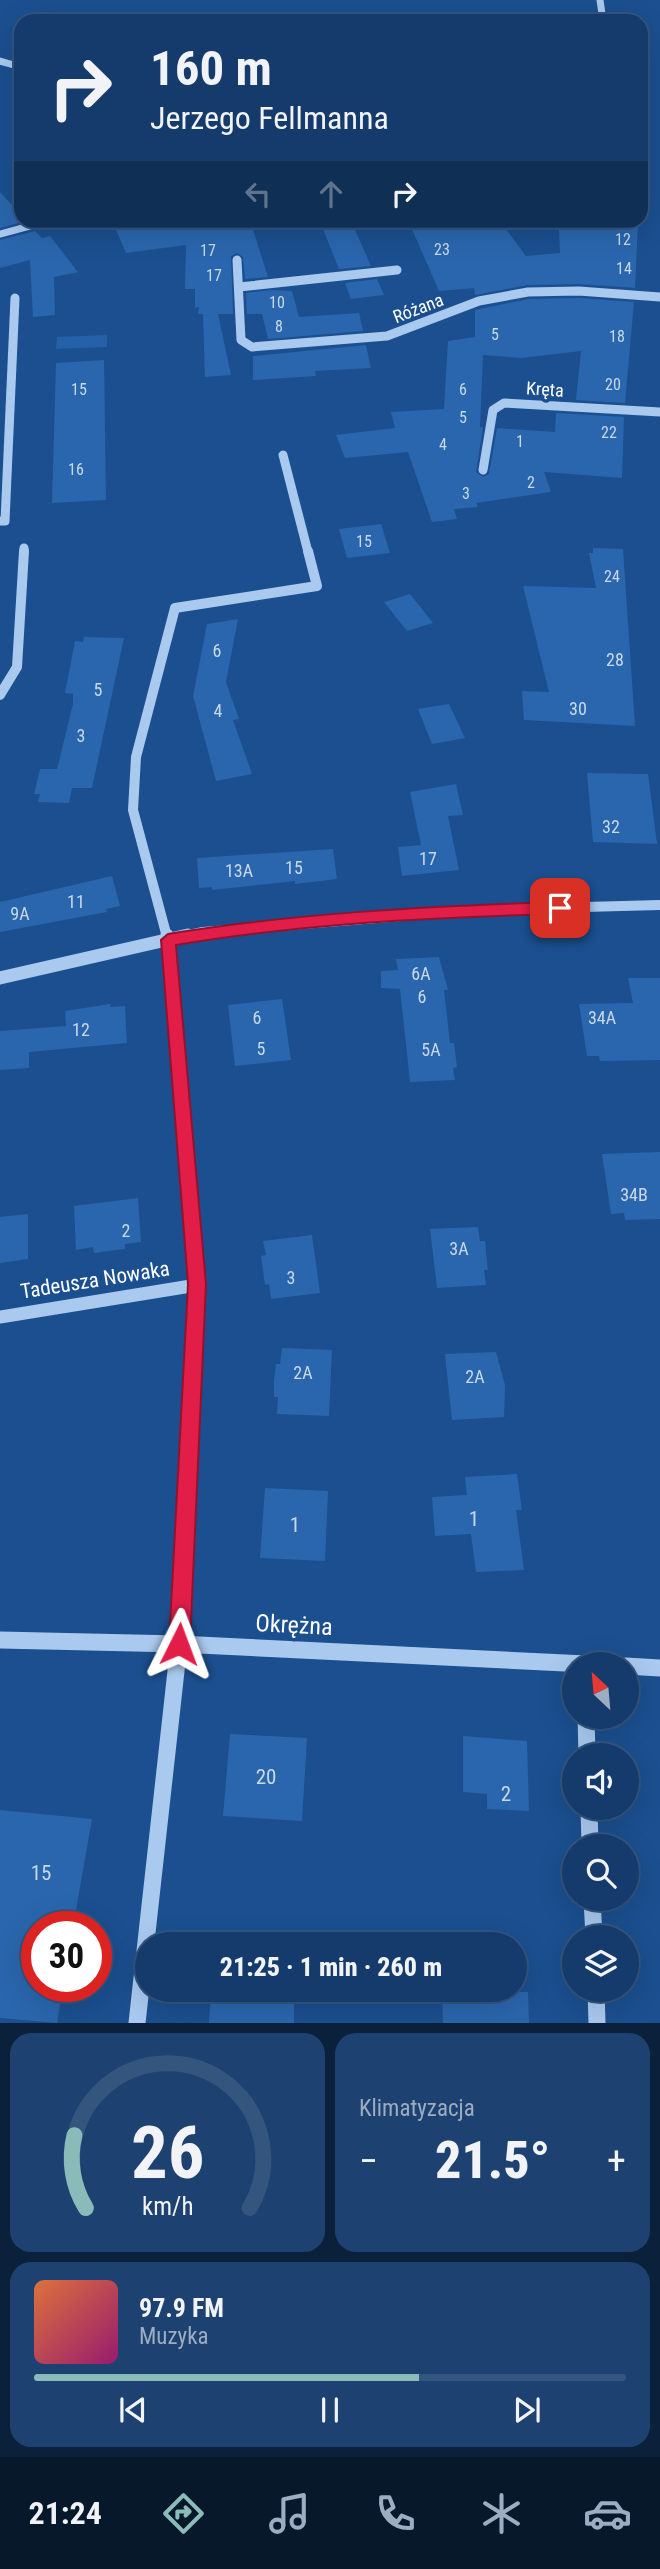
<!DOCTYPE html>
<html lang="pl">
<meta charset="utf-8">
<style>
body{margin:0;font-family:"Roboto Condensed",sans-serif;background:#1d4271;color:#f1f3f6;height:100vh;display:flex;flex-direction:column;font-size:26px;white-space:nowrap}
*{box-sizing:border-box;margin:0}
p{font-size:23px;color:#9dadc1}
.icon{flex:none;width:38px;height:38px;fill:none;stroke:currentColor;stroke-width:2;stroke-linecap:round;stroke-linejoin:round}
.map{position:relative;height:2023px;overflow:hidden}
.panel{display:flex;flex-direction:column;gap:10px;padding:10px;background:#0b203b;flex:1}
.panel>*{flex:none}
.guide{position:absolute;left:14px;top:14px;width:634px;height:214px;border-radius:21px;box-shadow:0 7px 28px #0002,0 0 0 2px #33557e;background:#143b6b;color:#f1f3f6;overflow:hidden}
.needle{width:46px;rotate:334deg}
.fabs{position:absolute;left:562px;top:1652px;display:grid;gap:14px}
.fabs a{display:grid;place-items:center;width:77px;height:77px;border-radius:50%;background:#143b6b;box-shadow:0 7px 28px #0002,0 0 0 2px #33557e;font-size:35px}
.speed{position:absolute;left:21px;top:1911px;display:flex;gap:14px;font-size:35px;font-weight:700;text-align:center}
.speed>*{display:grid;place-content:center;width:91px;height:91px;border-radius:50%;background:#143b6b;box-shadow:0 7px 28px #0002,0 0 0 2px #33557e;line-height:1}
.speed .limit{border:10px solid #d22;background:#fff;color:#111}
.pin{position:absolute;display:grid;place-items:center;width:60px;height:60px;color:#fff;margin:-30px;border-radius:14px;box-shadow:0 4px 10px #0006}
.me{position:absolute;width:77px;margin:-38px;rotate:3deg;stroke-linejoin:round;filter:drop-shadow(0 0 5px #0008)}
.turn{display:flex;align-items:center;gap:24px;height:147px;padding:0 21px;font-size:32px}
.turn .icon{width:91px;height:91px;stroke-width:2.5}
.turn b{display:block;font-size:49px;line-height:60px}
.lanes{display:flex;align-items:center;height:66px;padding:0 21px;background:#0003;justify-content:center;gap:35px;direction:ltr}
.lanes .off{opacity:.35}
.big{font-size:52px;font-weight:800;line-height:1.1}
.panel .tile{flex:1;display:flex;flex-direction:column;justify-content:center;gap:10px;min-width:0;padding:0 24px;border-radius:21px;background:#1d4271}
.panel .dial{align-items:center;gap:0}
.dial svg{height:182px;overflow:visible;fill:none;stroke:#33557e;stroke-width:7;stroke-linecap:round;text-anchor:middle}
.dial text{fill:#f1f3f6;stroke:none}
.song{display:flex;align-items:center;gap:21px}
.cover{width:84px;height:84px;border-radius:10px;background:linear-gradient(135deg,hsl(20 70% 55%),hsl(320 70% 35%))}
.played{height:7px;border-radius:4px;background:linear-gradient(90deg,#8bbbb9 65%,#33557e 65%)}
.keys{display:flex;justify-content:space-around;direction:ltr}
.heat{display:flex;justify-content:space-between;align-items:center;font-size:38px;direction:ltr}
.panel .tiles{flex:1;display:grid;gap:10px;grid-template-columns:1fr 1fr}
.tile:last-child{grid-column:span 2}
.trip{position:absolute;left:135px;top:1932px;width:392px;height:70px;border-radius:35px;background:#143b6b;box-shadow:0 7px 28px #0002,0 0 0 2px #33557e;font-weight:800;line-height:70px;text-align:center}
.menu{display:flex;height:112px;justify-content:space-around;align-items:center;background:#08182b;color:#9dadc1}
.menu .icon{width:49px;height:49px}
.menu .active{color:#8bbbb9}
.menu b{font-size:32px;color:#f1f3f6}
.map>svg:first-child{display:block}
.green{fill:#2461a8}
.building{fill:#2a66ad}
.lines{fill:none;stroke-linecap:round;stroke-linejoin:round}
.minor-far4{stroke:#a9c9ee;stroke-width:7}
.minor-far3{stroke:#a9c9ee;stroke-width:9}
.minor-far2{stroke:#a9c9ee;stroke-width:10}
.minor-far1{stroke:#a9c9ee;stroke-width:13}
.minor{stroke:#a9c9ee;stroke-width:17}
.route{fill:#e11d48;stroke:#92132f;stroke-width:2}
.labels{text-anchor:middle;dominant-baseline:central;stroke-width:7;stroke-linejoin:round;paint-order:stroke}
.far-number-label{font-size:16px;fill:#cad9ea}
.far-street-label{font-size:18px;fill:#fff;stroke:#1b4f8f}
.number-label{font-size:18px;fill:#cad9ea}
.street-label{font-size:21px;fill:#fff;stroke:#1b4f8f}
.near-number-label{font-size:21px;fill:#cad9ea}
.near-street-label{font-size:24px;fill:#fff;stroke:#1b4f8f}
</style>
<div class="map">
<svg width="660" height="2023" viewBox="0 0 660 2023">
<rect width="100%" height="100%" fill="#1b4f8f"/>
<polygon class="green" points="107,335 107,347 56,349 57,337"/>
<g class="building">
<polygon points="0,192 21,215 21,220 26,221 0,228"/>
<polygon points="112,220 250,220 268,277 245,279 243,257 237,253 231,256 233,314 218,314 231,375 205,377 203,314 198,314 199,307 195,308 195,289 185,289 186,245 126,253"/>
<polygon points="408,220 499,220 526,256 560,253 559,228 638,222 635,288 579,284 527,285 475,295 474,288 439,291"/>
<polygon points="351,221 371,266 339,269 321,224"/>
<polygon points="35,231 42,238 50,236 78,272 54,277 55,315 33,317 30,260 0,268 0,240"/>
<polygon points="377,279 384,295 351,299 345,283"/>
<polygon points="272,290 292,291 299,317 359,313 363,331 268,339 262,314 247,314 246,293"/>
<polygon points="579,298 634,302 625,403 576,400 581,351 522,358 483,355 480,427 483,427 476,472 483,477 489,474 497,428 555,432 556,413 624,417 622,478 544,472 551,492 476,503 478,507 454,509 457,519 432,522 408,452 345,458 336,435 395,428 391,412 444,409 448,341 475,337 475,310 529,299"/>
<polygon points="366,345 371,368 315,371 316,376 253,380 253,356"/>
<polygon points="104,360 106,500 52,503 56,363"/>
<polygon points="381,524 390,553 347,558 339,529"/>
<polygon points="593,548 623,549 635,726 524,720 522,691 549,692 523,586 596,588 589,553 593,553"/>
<polygon points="410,594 433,623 407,631 384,602"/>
<polygon points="238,619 226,682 239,719 233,720 252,774 216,781 193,696 207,624"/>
<polygon points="84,637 124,638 92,788 72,788 69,803 38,802 40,794 34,794 40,769 57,769 73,704 73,694 65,693 75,641 83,642"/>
<polygon points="449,704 465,738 432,744 418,709"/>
<polygon points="587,773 648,774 657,844 593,842"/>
<polygon points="456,784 463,815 448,816 459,870 402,876 398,847 421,845 410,792"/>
<polygon points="333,849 337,879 295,884 295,881 212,890 212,887 199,888 197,858"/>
<polygon points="112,876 120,906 106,909 107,912 0,932 0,902"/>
<polygon points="439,957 448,990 444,990 450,1043 454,1043 457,1067 453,1068 455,1080 410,1082 400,989 381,988 381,971 398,970 396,959"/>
<polygon points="628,978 660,978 660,1060 600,1061 599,1056 587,1056 579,1004 633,1003"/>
<polygon points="282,999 291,1060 235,1066 228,1005"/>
<polygon points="110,1004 110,1007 125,1006 127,1043 29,1052 29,1068 0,1070 0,1031 66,1026 65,1011"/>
<polygon points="660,1152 660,1219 625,1220 624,1213 611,1214 602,1154"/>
<polygon points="138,1198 141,1242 125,1244 125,1249 94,1253 93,1247 76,1250 74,1206"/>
<polygon points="28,1214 28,1259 0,1263 0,1217"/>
<polygon points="478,1227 480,1241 485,1241 488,1270 484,1270 486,1285 437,1288 430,1229"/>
<polygon points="312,1235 320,1293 271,1299 269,1284 265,1285 263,1270 261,1256 266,1255 263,1241"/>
<polygon points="282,1348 332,1350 329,1416 277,1414 278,1397 274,1397 274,1380 276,1364 280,1364"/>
<polygon points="496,1352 505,1385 504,1417 452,1420 445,1354"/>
<polygon points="517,1474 522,1510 516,1510 524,1570 476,1572 471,1534 435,1536 432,1497 467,1495 465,1477"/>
<polygon points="265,1488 328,1491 325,1561 260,1558"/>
<polygon points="230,1734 307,1738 302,1821 223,1816"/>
<polygon points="463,1736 527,1741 529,1811 487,1809 487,1794 463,1792"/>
<polygon points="0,1810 92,1819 73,1927 37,1927 37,1986 63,1986 57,2023 0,2018"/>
<polygon points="211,1990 294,1990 294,2023 209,2023"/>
<polygon points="442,1990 528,1992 529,2023 443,2023"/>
</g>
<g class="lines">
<g class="minor-far4">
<polyline points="600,0 603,21"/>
<polyline points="0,61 21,67"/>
<polyline points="0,234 52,220"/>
</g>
<g class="minor-far3">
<polyline points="237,260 241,340 252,347 387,336 479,301 528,292 579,291 660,297"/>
<polyline points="239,287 397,270"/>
<polyline points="283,455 308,552"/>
<polyline points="483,470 493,410 504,403 660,412"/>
<polyline points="0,521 5,521 15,298"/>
<polyline points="24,552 24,548"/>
</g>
<g class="minor-far2">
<polyline points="0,695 17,667 24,551"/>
<polyline points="167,937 133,810 136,757 175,608 317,586 308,551"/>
<polyline points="180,937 203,932 475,910 660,905"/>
</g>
<g class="minor-far1">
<polyline points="167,935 197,1285 190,1419"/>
<polyline points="0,978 188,935"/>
<polyline points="0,1317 197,1285"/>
</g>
<g class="minor">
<polyline points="0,1640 179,1644 586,1664"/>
<polyline points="626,1666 660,1668"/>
<polyline points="586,1717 587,1755"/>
<polyline points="589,1808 590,1846"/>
<polyline points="592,1899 594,1937"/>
<polyline points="596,1990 597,2023"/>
<polyline points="137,2023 179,1644 190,1418"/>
</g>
</g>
<path class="route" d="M560,902L568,908L560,914C433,917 302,924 176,945L206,1284L190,1644L187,1651L179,1654L172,1651L169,1644L188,1284L161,940L168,934C297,913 430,906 560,902Z"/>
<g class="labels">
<g class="far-number-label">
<text x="623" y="239">12</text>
<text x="442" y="249">23</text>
<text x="208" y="250">17</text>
<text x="624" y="268">14</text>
<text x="214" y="275">17</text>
<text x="277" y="302">10</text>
<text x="279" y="326">8</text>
<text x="495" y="334">5</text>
<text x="617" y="336">18</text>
<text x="613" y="384">20</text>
<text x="79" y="389">15</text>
<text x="463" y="389">6</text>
<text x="463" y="417">5</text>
<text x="609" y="432">22</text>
<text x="520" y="441">1</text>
<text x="443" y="444">4</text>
<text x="76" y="469">16</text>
<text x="531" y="482">2</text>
<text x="466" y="493">3</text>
<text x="364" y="541">15</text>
<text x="612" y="576">24</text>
</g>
<g class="far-street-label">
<text transform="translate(418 308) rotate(-21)">Różana</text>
<text transform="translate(545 389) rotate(4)">Kręta</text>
</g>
<g class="number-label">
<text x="217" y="650">6</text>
<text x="615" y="659">28</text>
<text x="98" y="689">5</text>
<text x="578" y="708">30</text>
<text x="218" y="710">4</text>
<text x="81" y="735">3</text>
<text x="611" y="826">32</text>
<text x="428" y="858">17</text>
<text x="294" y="867">15</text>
<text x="239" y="870">13A</text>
<text x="76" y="901">11</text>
<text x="20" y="913">9A</text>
<text x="421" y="973">6A</text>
<text x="422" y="996">6</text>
<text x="257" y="1017">6</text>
<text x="602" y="1017">34A</text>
<text x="81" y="1029">12</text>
<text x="261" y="1048">5</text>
<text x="431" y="1049">5A</text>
<text x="634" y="1194">34B</text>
<text x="126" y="1230">2</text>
<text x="459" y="1248">3A</text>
<text x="291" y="1277">3</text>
<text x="303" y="1372">2A</text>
<text x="475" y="1376">2A</text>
</g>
<g class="street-label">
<text transform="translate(95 1280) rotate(-9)">Tadeusza Nowaka</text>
</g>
<g class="near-number-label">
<text x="474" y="1519">1</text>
<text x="295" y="1525">1</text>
<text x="266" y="1777">20</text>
<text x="506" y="1794">2</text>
<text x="41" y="1873">15</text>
</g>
<g class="near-street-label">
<text transform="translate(294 1625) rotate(3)">Okrężna</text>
</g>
</g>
</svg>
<div class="fabs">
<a><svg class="needle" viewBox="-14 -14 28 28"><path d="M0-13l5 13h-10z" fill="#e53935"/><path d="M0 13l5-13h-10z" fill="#9dadc1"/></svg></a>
<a><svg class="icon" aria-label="sound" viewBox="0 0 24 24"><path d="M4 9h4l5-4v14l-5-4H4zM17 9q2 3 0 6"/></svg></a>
<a><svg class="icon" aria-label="search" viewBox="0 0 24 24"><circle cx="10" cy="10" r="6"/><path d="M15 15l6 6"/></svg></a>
<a><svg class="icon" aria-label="layers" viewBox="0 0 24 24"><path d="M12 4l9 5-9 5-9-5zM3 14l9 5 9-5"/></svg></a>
</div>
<div class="speed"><div class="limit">30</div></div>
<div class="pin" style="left:560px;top:908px;background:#d93025"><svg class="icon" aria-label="arrive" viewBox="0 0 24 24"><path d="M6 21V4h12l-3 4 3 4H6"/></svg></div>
<svg class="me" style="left:179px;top:1644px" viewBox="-20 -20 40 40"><path d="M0-17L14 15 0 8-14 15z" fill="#e11d48" stroke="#fff" stroke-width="4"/></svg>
<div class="trip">21:25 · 1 min · 260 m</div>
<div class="guide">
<div class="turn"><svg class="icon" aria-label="right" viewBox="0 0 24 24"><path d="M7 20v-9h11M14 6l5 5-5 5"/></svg><div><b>160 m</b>Jerzego Fellmanna</div></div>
<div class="lanes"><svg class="icon off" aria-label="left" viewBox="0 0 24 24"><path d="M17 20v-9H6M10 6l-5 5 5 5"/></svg><svg class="icon off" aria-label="ahead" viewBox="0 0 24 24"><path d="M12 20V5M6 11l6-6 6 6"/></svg><svg class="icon" aria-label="right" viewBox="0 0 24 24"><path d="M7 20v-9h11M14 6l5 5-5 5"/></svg></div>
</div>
</div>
<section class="panel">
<div class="tiles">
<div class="tile dial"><svg viewBox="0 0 100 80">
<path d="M14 69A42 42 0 1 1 86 69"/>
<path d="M14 69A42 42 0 0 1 9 37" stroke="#8bbbb9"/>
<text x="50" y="56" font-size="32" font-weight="700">26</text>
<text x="50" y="72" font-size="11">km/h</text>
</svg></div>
<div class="tile"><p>Klimatyzacja</p>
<div class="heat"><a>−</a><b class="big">21.5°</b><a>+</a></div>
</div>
<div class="tile">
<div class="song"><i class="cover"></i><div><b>97.9 FM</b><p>Muzyka</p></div></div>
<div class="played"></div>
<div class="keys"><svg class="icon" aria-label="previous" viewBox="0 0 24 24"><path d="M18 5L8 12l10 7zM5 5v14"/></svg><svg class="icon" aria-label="pause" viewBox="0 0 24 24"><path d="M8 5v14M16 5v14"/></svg><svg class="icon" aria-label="next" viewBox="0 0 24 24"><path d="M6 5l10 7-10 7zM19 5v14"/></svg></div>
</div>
</div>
</section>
<nav class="menu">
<b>21:24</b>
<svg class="icon active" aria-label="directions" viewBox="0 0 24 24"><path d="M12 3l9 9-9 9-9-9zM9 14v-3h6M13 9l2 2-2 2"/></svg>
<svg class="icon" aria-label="music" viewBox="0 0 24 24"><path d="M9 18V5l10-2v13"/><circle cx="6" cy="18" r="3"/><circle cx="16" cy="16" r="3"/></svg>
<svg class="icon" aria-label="phone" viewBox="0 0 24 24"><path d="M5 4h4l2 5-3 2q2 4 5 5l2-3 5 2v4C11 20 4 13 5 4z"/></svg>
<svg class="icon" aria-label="climate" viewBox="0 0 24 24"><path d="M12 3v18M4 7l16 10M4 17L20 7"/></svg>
<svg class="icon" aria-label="car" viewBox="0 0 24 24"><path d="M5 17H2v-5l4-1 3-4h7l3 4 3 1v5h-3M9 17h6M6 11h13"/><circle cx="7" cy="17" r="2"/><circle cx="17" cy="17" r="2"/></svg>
</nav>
